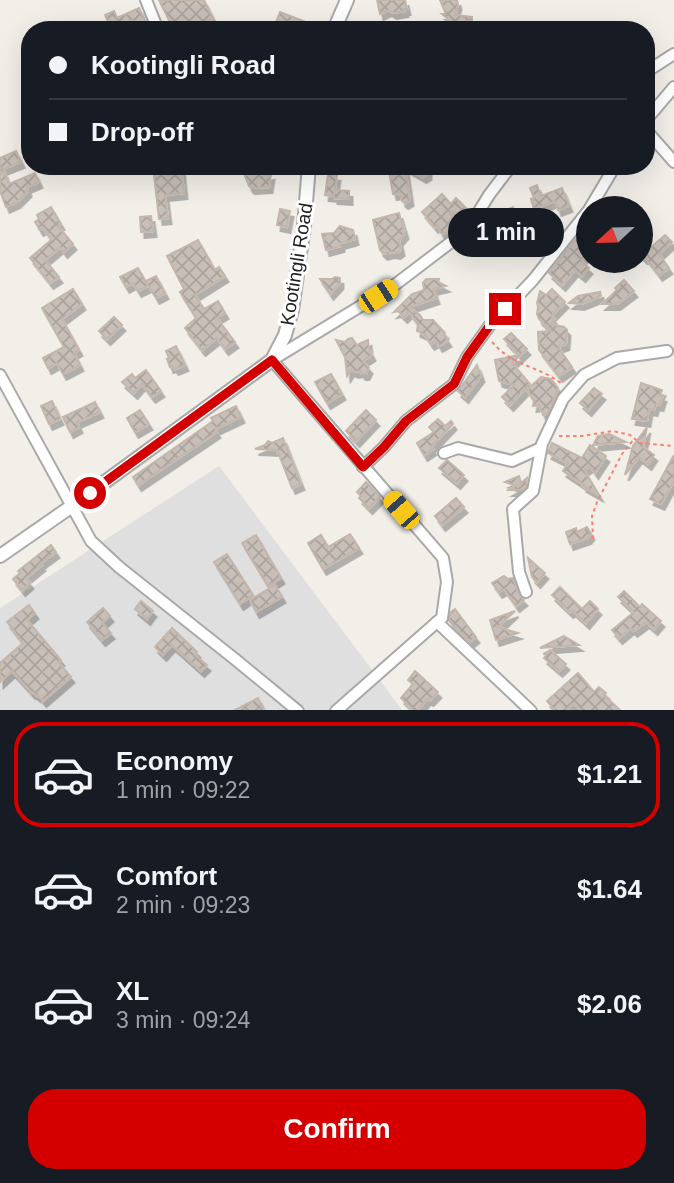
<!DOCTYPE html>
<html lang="en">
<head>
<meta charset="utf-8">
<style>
  body { margin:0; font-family:Arial,sans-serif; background:#242831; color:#f1f3f6; height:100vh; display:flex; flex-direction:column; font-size:26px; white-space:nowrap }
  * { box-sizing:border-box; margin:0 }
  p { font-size:23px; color:#9ea1a6 }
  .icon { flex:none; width:38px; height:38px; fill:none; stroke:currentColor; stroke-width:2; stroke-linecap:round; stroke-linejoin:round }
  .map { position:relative; height:710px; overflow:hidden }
  .drawer { display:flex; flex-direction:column; background:#171b24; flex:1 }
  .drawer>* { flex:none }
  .guide { position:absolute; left:21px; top:21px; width:634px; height:154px; border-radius:28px; box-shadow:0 7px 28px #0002; display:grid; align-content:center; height:154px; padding:0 28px; background:#171b24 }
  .needle { width:46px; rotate:248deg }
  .buttons { position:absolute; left:576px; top:196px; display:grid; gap:14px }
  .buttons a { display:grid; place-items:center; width:77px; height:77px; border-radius:50%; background:#171b24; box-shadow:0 7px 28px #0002; font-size:35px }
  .end { position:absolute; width:32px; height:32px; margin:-16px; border:9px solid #d40000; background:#fff; box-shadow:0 0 0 4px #fff }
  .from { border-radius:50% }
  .bubble { position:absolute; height:49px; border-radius:24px; background:#171b24; box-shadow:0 7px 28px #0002; font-size:23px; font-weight:800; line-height:49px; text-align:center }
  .car { position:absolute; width:21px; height:42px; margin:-21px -10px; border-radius:9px; box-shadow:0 0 5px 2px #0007; background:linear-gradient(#f5c518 24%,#345 0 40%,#f5c518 0 76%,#345 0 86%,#f5c518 0) }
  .guide b { display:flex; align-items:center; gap:24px; height:66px; font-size:26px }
  .guide b+b { border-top:2px solid #363941 }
  .guide i { width:18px; height:18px; background:#f1f3f6 }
  ul { padding:12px 0 0; list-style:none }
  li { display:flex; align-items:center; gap:21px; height:105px; margin:0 14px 10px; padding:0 14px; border:4px solid transparent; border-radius:28px }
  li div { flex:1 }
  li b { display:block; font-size:26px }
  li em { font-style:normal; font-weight:800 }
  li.selected { border-color:#d40000 }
  li>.icon { width:63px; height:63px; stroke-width:1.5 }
  .button { display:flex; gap:14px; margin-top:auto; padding:14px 28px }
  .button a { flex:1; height:80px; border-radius:28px; background:#d40000; color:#fff; font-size:28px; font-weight:800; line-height:80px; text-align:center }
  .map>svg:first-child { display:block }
  .residential { fill:#e0dfdf }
  .building { fill:url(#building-cross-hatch); stroke:#c4b6ab; stroke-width:2; filter:url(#shadow) }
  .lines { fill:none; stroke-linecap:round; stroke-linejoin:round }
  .minor-casing { stroke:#a9a9a9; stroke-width:14 }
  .tertiary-casing { stroke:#a9a9a9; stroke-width:16 }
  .path { stroke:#fa8072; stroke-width:2; stroke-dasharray:3.5 3.5; stroke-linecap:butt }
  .minor { stroke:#fff; stroke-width:10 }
  .tertiary { stroke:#fff; stroke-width:12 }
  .route { stroke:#d40000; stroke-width:9 }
  .labels { text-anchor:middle; stroke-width:6; stroke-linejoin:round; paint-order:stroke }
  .street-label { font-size:19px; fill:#222; stroke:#fff }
</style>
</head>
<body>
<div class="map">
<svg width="674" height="711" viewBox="0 0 674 711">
  <defs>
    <pattern id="building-cross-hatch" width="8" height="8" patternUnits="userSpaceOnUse" patternTransform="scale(1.75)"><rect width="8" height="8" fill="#c7bfb8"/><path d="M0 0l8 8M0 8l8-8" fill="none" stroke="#aba49e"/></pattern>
    <filter id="shadow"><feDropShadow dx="3.5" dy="6" stdDeviation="0" flood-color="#0004"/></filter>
  </defs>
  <rect width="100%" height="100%" fill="#f2efe9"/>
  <polygon class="residential" points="219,466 402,710 0,711 0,608"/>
  <g class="building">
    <polygon points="159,0 204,0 213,18 189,30 174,30"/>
    <polygon points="377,0 405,0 407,9 404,9 405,11 393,13 388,10 380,14"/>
    <polygon points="440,0 457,0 458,4 455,15 472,17 472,21 467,21 465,26 462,27 453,23 452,28 447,18 442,14 446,14"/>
    <polygon points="139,8 146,23 136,27 133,20 111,29 105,15 114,11 117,18"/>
    <polygon points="280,12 306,22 303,30 273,30"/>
    <polygon points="16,151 21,162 3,169 9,184 35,173 39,182 27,187 28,191 17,202 6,207 0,191 0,158"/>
    <polygon points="153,166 181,166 184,193 165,195 168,218 159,219"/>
    <polygon points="244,166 254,166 254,169 265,175 271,174 269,187 251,188 249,186 243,171"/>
    <polygon points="388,166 428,166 428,174 423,177 405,167 410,200 405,203 402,201 400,193 393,194"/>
    <polygon points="328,174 337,175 335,190 349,191 349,199 334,198 334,191 334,196 325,195"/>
    <polygon points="537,185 541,196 562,188 569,206 558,210 555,201 534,209 531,199 534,198 530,188"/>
    <polygon points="442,194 451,204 456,198 466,208 465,212 462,214 450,212 456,228 442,234 437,225 435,227 422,212"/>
    <polygon points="51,207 61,224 58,226 73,244 64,252 60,247 45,260 59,277 50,283 30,258 51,240 44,228 40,230 35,222 39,219 37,215"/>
    <polygon points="513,207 516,215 497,223 494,215"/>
    <polygon points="280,209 290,211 287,227 277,225"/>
    <polygon points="399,213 405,233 399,240 401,250 397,253 391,252 384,254 380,250 373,220"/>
    <polygon points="151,216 153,231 141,232 140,217"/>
    <polygon points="588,224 588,241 585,245 588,247 588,252 581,261 589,268 582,276 575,270 562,285 549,273"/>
    <polygon points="340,226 353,230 355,239 341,243 341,246 326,250 322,234 334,233"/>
    <polygon points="665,235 672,242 659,254 669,268 659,275 645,257 644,258 640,254 640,238 650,248"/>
    <polygon points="198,240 215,270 219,267 225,276 195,295 204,309 218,301 225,313 217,318 235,342 225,349 217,338 202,350 185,328 196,318 180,292 184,289 167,256"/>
    <polygon points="138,268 148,286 138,291 133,283 126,287 120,277"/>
    <polygon points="156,276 165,293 156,298 146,281"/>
    <polygon points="335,277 340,278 340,283 330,294 320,279 332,279"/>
    <polygon points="426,279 439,279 438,282 446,286 433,289 436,298 409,307 420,315 423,320 433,320 445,333 444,335 448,341 439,346 436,341 431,344 424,334 417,331 418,324 409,312 404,317 398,311 394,312 412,294 424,290 423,283"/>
    <polygon points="624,280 634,291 617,304 602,304 617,290 615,288"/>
    <polygon points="73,289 82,304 62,319 79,350 74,353 80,365 63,374 57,363 48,368 43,358 64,347 42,308"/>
    <polygon points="552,289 565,302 551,316 554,319 550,324 564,327 567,330 566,344 558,347 572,367 559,376 539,350 538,332 551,331 539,319 537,314 538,307 537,303 540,291 546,295"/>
    <polygon points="600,292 601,296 581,304 569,303 578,296"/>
    <polygon points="114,317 122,325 107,339 99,331"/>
    <polygon points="511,333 527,349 512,363 530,384 510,405 502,397 514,385 499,381 495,360 519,355 504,339"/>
    <polygon points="352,338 357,345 368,340 369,349 372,355 363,361 369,368 366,374 362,374 360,371 355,372 351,370 347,376 345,357 336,340 345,342 348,339"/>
    <polygon points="176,346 185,365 175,369 173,366 170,367 167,359 169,358 166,351"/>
    <polygon points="477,365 481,376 465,397 458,391"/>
    <polygon points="146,370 161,391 152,397 142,384 134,393 122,382 132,374 135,378"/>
    <polygon points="331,374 342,394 327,403 315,382"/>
    <polygon points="541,377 551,379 558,388 548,413 543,415 539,405 533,406 534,401 527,390"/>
    <polygon points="641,383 662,390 660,395 663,396 660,405 656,404 654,410 649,409 647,421 632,419"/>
    <polygon points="594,388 602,394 588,410 580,403"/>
    <polygon points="52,401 60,419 49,424 41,406"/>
    <polygon points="95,402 100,412 77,422 79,427 70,432 63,417"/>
    <polygon points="236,406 241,417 215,429 217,432 138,485 133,477 213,421 211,418"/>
    <polygon points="140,410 149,424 135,432 127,418"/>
    <polygon points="366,410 376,420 356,441 346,431"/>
    <polygon points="438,419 445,426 451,421 453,424 431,447 433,449 424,455 417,443 434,432 429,427"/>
    <polygon points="647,427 643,447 654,455 648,464 639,457 625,475 633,446"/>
    <polygon points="609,434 626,442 593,445 598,436"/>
    <polygon points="283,438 301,484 292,488 277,450 255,449 265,445 268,441 272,443"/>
    <polygon points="552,443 582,458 590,445 606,456 595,473 590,466 584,470 599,495 583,486 584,485 563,471 568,463 548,453"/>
    <polygon points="674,455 674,480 661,504 650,499"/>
    <polygon points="447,460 464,475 457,483 439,468"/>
    <polygon points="519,476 521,483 527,478 526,487 523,490 509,490 516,486 505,482"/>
    <polygon points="366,482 380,497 369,508 359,498 361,496 357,492"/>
    <polygon points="456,498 464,507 442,525 435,516"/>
    <polygon points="587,527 591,534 588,538 570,544 566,532 576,528 577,532"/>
    <polygon points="350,534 359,548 323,569 308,543 321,535 328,547"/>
    <polygon points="256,535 281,578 268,586 242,543"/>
    <polygon points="51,545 56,552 41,563 42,565 26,578 30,583 22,590 13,579 20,573 18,571"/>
    <polygon points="227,554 253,595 240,604 214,562"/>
    <polygon points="528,558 545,573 537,582 532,577"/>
    <polygon points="504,576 508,579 513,578 519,595 524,600 516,606 504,589 499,592 492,583"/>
    <polygon points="275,585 282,597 256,612 250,600"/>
    <polygon points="560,587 582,609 590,601 598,609 586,623 572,610 570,612 552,595"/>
    <polygon points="624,591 640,607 642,604 661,621 654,629 646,622 634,631 631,628 619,638 612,630 634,612 618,597"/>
    <polygon points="141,601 153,611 147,619 135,609"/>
    <polygon points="29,605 35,613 27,620 61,660 58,662 71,677 43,701 38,695 37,696 33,692 32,693 12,671 0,682 0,663 23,643 7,622"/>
    <polygon points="103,608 110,616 102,623 111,633 102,640 87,622"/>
    <polygon points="455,609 476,637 470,642 449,621 451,612"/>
    <polygon points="515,611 498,627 518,633 496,640 490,620"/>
    <polygon points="172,628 197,652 195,655 207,665 201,671 172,645 163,655 155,647"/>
    <polygon points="564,636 579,645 540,648"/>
    <polygon points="550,650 566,664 559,671 544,658"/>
    <polygon points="415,671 438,692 430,700 428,698 417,711 414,711 401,698 413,684 408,680"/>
    <polygon points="578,673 594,692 599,687 606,693 604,695 621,711 582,711 573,703 565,711 556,711 547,701"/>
    <polygon points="258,698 264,711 233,711"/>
  </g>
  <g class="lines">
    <g class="minor-casing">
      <g id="minor">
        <polyline points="146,0 158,30"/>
        <polyline points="646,72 674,54"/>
        <polyline points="646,120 674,87"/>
        <polyline points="646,130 674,162"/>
        <polyline points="511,166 489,195 470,226 459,236 392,287 272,360 443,558 447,582 442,618 437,622 531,711"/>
        <polyline points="590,208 615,166"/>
        <polyline points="0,375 91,541 119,567 236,660 298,711"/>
        <polyline points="444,453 458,448 512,461 541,448"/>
        <polyline points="363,467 384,447 406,421 454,384 467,357 490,325 533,280 588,211"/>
        <polyline points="526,592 519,572 513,509 533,491 542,444 563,399 584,375 617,358 667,351"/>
        <polyline points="336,711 437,622"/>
      </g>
    </g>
    <g class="tertiary-casing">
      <g id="tertiary">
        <polyline points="334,30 347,0"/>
        <polyline points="0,556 72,506 272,360 285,335 292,310 304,226 309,166"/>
      </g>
    </g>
    <g class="path">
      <path d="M 492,342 C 496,346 500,351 505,354 C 523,367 545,370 562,384"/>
      <polyline points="559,436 582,436 613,431 630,435 640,443 674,446"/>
      <polyline points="593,539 592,516 597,502 622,454 634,439"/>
    </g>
    <use href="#minor" class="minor"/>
    <use href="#tertiary" class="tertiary"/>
  </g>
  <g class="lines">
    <polyline class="route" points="90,493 272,360 363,467 384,447 406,421 454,384 467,357 490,325 505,309"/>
  </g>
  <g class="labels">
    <g class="street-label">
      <text transform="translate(296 264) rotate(-81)" y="7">Kootingli Road</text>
    </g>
  </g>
</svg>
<div class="buttons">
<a><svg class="needle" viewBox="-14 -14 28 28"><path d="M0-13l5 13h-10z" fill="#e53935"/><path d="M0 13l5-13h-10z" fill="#9ea1a6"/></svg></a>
</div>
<i class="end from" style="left:90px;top:493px"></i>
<i class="end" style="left:505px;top:309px"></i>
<div class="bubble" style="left:448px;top:208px;width:116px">1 min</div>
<i class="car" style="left:378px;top:296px;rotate:57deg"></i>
<i class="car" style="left:401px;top:510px;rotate:319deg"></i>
<div class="guide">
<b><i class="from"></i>Kootingli Road</b>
<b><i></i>Drop-off</b>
</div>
</div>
<section class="drawer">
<ul>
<li class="selected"><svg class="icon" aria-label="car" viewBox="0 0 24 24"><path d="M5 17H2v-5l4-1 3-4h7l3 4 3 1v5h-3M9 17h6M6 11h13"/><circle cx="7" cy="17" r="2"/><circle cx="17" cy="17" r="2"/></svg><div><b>Economy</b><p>1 min · 09:22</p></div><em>$1.21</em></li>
<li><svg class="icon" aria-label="car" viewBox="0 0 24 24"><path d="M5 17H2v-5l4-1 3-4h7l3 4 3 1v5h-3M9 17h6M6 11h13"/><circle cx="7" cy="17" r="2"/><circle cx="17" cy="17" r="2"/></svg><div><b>Comfort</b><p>2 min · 09:23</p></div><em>$1.64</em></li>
<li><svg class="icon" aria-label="car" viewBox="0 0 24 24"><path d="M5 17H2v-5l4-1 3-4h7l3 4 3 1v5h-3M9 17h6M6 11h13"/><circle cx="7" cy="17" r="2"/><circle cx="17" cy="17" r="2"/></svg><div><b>XL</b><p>3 min · 09:24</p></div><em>$2.06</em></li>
</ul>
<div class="button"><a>Confirm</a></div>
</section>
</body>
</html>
